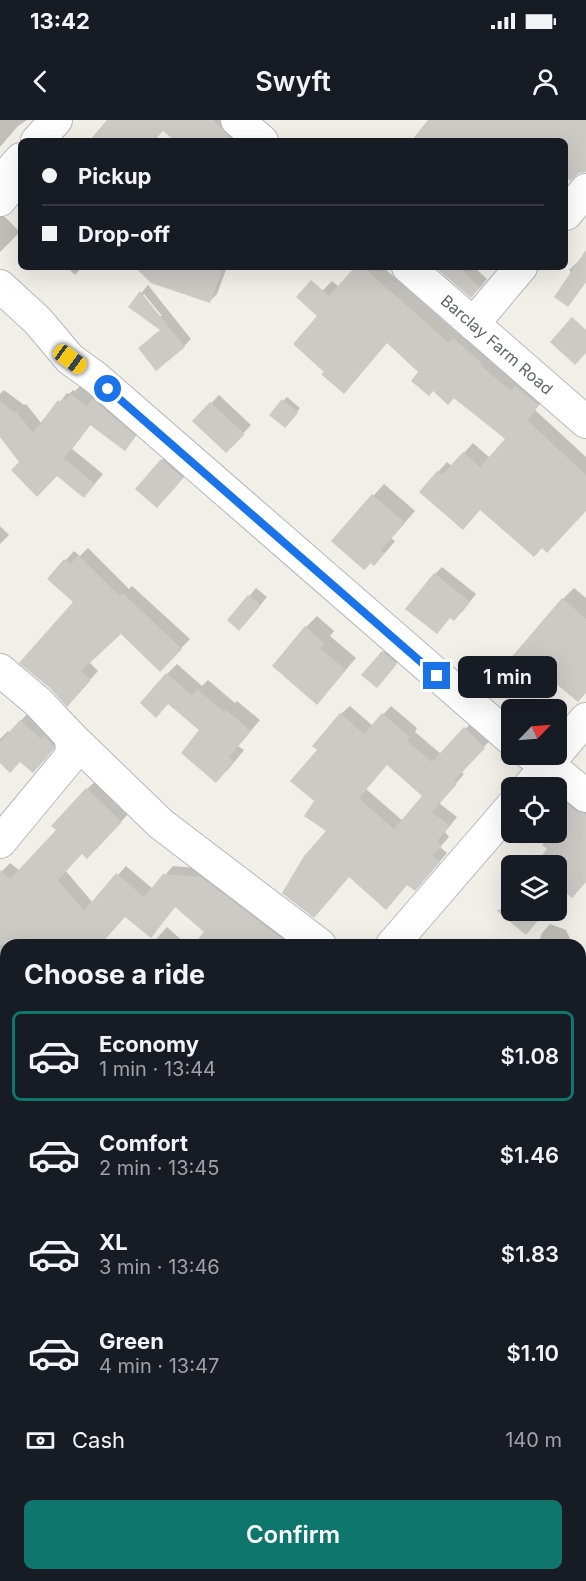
<!DOCTYPE html>
<html lang="en">
<head>
<meta charset="utf-8">
<style>
  body { margin:0; font-family:Inter,sans-serif; background:#20242c; color:#f1f3f6; height:100vh; display:flex; flex-direction:column; font-size:22px; white-space:nowrap }
  * { box-sizing:border-box; margin:0 }
  p { font-size:20px; color:#9ea1a6 }
  .icon { flex:none; width:33px; height:33px; fill:none; stroke:currentColor; stroke-width:2; stroke-linecap:round; stroke-linejoin:round }
  .map { position:relative; flex:1; overflow:hidden }
  .drawer { position:absolute; left:0px; top:819px; width:586px; height:642px; display:flex; flex-direction:column; background:#171b24; border-radius:18px 18px 0 0; box-shadow:0 6px 24px #0002 }
  .drawer>* { flex:none }
  .top-card { position:absolute; left:18px; top:18px; width:550px; height:132px; border-radius:9px; box-shadow:0 6px 24px #0002; display:grid; align-content:center; height:132px; padding:0 24px; background:#171b24 }
  .needle { width:39px; rotate:65deg }
  .fabs { position:absolute; left:501px; top:579px; display:grid; gap:12px }
  .fabs a { display:grid; place-items:center; width:66px; height:66px; border-radius:9px; background:#171b24; box-shadow:0 6px 24px #0002; font-size:30px }
  .end { position:absolute; width:27px; height:27px; margin:-14px; border:8px solid #1a73e8; background:#fff; box-shadow:0 0 0 3px #fff }
  .from { border-radius:50% }
  .bubble { position:absolute; height:42px; border-radius:9px; background:#171b24; box-shadow:0 6px 24px #0002; font-size:20px; font-weight:600; line-height:42px; text-align:center }
  .car { position:absolute; width:18px; height:36px; margin:-18px -9px; border-radius:8px; box-shadow:0 0 4px 2px #0007; background:linear-gradient(#f5c518 24%,#345 0 40%,#f5c518 0 76%,#345 0 86%,#f5c518 0) }
  .top-card b { display:flex; align-items:center; gap:21px; height:57px; font-size:22px }
  .top-card b+b { border-top:2px solid #363941 }
  .top-card i { width:15px; height:15px; background:#f1f3f6 }
  ul { padding:0; list-style:none }
  li { display:flex; align-items:center; gap:18px; height:90px; margin:0 12px 9px; padding:0 12px; border:3px solid transparent; border-radius:9px }
  li div { flex:1 }
  li b { display:block; font-size:22px }
  li em { font-style:normal; font-weight:600 }
  li.active { border-color:#0f766e }
  li>.icon { width:54px; height:54px; stroke-width:1.5 }
  h2 { padding:0 24px; font-size:27px; line-height:72px }
  .pay { display:flex; align-items:center; gap:15px; height:66px; padding:0 24px; font-size:22px }
  .pay p { margin-inline-start:auto }
  .action { display:flex; gap:12px; margin-top:auto; padding:12px 24px }
  .action a { flex:1; height:69px; border-radius:9px; background:#0f766e; color:#fff; font-size:24px; font-weight:600; line-height:69px; text-align:center }
  .status { display:flex; justify-content:space-between; align-items:center; height:42px; padding:0 30px; background:#171b24; direction:ltr }
  .status svg { height:16px; fill:currentColor }
  header { display:flex; justify-content:space-between; align-items:center; height:78px; padding:0 24px; background:#171b24; font-size:27px; font-weight:600 }
  .map>svg:first-child { display:block }
  .shadow { fill:#0003; fill-rule:evenodd }
  .building { fill:#cccac5; fill-rule:evenodd }
  .lines { fill:none; stroke-linecap:round; stroke-linejoin:round }
  .minor-casing { stroke:#b5b8bc; stroke-width:34 }
  .minor { stroke:#fff; stroke-width:32 }
  .route { stroke:#1a73e8; stroke-width:8 }
  .labels { text-anchor:middle; stroke-width:6; stroke-linejoin:round; paint-order:stroke }
  .street-label { font-size:16px; fill:#5f6368; stroke:#fff }
</style>
</head>
<body>
<div class="status"><b>13:42</b><svg viewBox="0 0 49 12"><path d="M0 12V9h3v3zM5 12V6h3v6zM10 12V3h3v9zM15 12V0h3v12zM26 1h20v11H26zM47 4h2v5h-2z"/></svg></div>
<header><svg class="icon" aria-label="back" viewBox="0 0 24 24"><path d="M15 5l-7 7 7 7"/></svg>Swyft<svg class="icon" aria-label="person" viewBox="0 0 24 24"><circle cx="12" cy="8" r="4"/><path d="M4 21q1-7 8-7t8 7"/></svg></header>
<div class="map">
<svg width="586" height="1461" viewBox="0 0 586 1461">
  <rect width="100%" height="100%" fill="#f1efe8"/>
  <g class="shadow">
    <polygon points="0,0 27,0 18,6 0,27"/>
    <polygon points="109,0 228,0 252,21 195,21 163,9 153,21 91,21"/>
    <polygon points="0,92 20,112 0,132"/>
    <polygon points="586,134 586,162 568,185 572,154 569,150"/>
    <polygon points="67,147 82,147 75,155"/>
    <polygon points="137,147 227,147 217,174 209,182"/>
    <polygon points="357,147 383,147 459,214 464,210 547,275 535,290 586,337 586,389 534,435 438,352 447,342 452,346 473,323 490,338 507,319 420,252 387,222 326,252 319,196 313,190 323,170 332,161 339,167"/>
    <polygon points="445,147 474,147 487,159 479,169"/>
    <path d="M 148,165 L 191,219 L 184,226 L 130,187 ZM 144,174 L 162,196 L 158,196 L 142,176 Z"/>
    <polygon points="80,266 143,307 124,329 91,304 72,329 103,354 92,367 57,354 0,314 0,274 4,270 24,285 26,284 42,304 67,273 69,274 73,270 75,271"/>
    <polygon points="219,275 251,305 226,331 194,301"/>
    <polygon points="287,277 300,288 288,303 284,280"/>
    <polygon points="170,333 190,350 165,379 162,340"/>
    <polygon points="384,364 415,391 391,418 395,421 385,433 333,421"/>
    <polygon points="0,406 9,415 0,424"/>
    <polygon points="88,428 129,469 132,466 190,519 160,550 121,512 89,542 98,551 75,576 75,482 49,459 74,431 80,436"/>
    <polygon points="442,447 476,474 462,492 451,496 435,454"/>
    <polygon points="256,468 267,477 247,501 229,500"/>
    <polygon points="574,468 586,478 586,572 563,479"/>
    <polygon points="317,496 334,511 330,516 356,538 317,583 306,507"/>
    <polygon points="390,524 403,535 384,558 363,555"/>
    <polygon points="177,544 202,566 208,560 235,583 237,581 260,600 238,626 244,630 227,651 167,554"/>
    <path d="M 350,586 L 373,606 L 391,586 L 417,608 L 415,612 L 441,634 L 474,600 L 492,618 L 461,652 L 464,654 L 439,683 L 457,697 L 445,712 L 449,717 L 440,727 L 447,733 L 423,761 L 328,711 L 316,681 L 319,630 L 341,594 ZM 388,643 L 424,676 L 403,701 L 366,669 Z"/>
    <polygon points="28,593 61,620 41,644 20,640 0,641 0,619 8,611 10,613"/>
    <polygon points="96,661 129,693 96,729 82,732 65,750 93,783 126,746 153,769 173,746 210,749 312,825 195,825 206,812 176,786 151,816 125,795 105,819 112,825 6,825 6,915 0,914 0,753 10,743 20,751 59,710 87,669"/>
    <polygon points="571,667 586,679 586,762 565,770 556,779 556,746 549,729 556,712 556,682"/>
    <polygon points="512,776 512,790 547,790 537,802 499,791"/>
    <polygon points="550,804 566,810 573,825 538,825 542,813"/>
    <polygon points="167,807 187,825 151,825"/>
    <polygon points="586,839 586,950 580,956 580,841 581,843"/>
    <polygon points="0,940 6,944 6,997 0,992"/>
    <polygon points="6,1005 6,1161 0,1168 0,1029 4,1024 0,1021 0,1012"/>
    <polygon points="580,1085 586,1088 586,1132 580,1140"/>
    <polygon points="0,1188 6,1193 6,1228 0,1235"/>
    <polygon points="586,1243 586,1315 580,1313 580,1249"/>
    <polygon points="0,1320 6,1325 6,1359 0,1354"/>
    <polygon points="0,1381 6,1387 6,1455 132,1455 138,1461 0,1461"/>
    <polygon points="586,1389 586,1406 580,1401 580,1395"/>
    <polygon points="390,1455 398,1455 405,1461 384,1461"/>
    <polygon points="461,1455 504,1455 499,1461 455,1461"/>
    <polygon points="526,1455 546,1455 540,1461 533,1461"/>
  </g>
  <g class="building">
    <polygon points="107,0 213,0 234,21 175,21 163,11 154,21 89,21"/>
    <polygon points="428,0 586,0 586,52 579,53 570,61 566,57 566,21 411,21"/>
    <polygon points="586,130 586,162 568,187 554,177"/>
    <polygon points="135,147 212,147 222,151 210,183 151,163"/>
    <polygon points="355,147 363,147 449,223 453,218 483,244 481,246 511,271 515,266 539,285 527,300 586,355 586,391 547,433 542,428 534,437 480,390 463,410 419,372 437,351 442,355 463,332 480,347 505,319 454,278 448,285 433,271 429,276 411,261 418,252 387,223 344,274 321,254 324,252 293,224 317,196 296,177 311,160 329,176"/>
    <polygon points="435,147 459,147 480,167 471,178"/>
    <polygon points="140,171 185,227 156,251 138,228 160,210 128,187"/>
    <polygon points="572,197 586,210 586,233 575,245 550,222"/>
    <polygon points="70,274 87,286 92,279 136,316 125,331 90,305 64,338 95,364 84,378 57,356 37,377 11,350 19,342 0,317 0,281 15,293 16,291 33,313 58,280 60,282 63,278 66,280"/>
    <polygon points="282,279 298,293 285,308 269,295"/>
    <polygon points="210,282 245,314 226,333 192,301"/>
    <polygon points="161,339 183,358 157,388 135,369"/>
    <polygon points="372,374 405,403 381,430 385,433 374,446 371,443 364,450 331,421"/>
    <polygon points="78,435 120,476 123,473 182,529 160,552 121,514 81,551 91,560 67,587 50,568 19,543 73,482 47,459 64,439 71,444"/>
    <polygon points="434,453 470,482 454,501 450,498 437,514 405,489"/>
    <polygon points="248,475 261,485 239,511 227,500"/>
    <polygon points="562,478 586,499 586,573 578,582 548,557 540,566 509,540"/>
    <polygon points="305,506 324,523 320,528 346,550 317,585 272,546"/>
    <polygon points="382,531 397,544 377,568 361,555"/>
    <polygon points="166,553 192,575 197,569 224,592 226,590 251,611 229,637 234,642 216,663 181,633 199,610 168,584 156,598 140,583"/>
    <path d="M 340,593 L 364,614 L 382,593 L 410,617 L 407,621 L 432,642 L 464,607 L 485,628 L 454,661 L 457,664 L 432,692 L 450,706 L 437,721 L 442,726 L 432,735 L 440,742 L 415,771 L 407,765 L 386,790 L 349,757 L 314,798 L 282,773 L 304,736 L 326,711 L 304,696 L 314,681 L 290,661 L 317,630 L 312,626 ZM 387,645 L 422,676 L 394,709 L 359,678 Z"/>
    <polygon points="20,600 41,619 44,615 53,625 54,629 33,653 20,642 10,653 0,643 0,622"/>
    <polygon points="86,668 122,702 87,739 82,734 58,760 84,791 116,753 144,777 163,754 201,757 290,825 193,825 204,812 175,787 151,818 125,797 100,825 0,825 0,750 10,759 56,710 51,706"/>
    <polygon points="562,680 575,690 586,694 586,762 572,778 556,764 556,746 533,746 547,729 542,725 553,712 556,712 556,709 567,697 556,688"/>
    <polygon points="496,790 547,790 526,815"/>
  </g>
  <g class="lines">
    <g class="minor-casing">
      <g id="minor">
        <polyline points="237,0 262,21"/>
        <polyline points="37,21 56,0"/>
        <polyline points="0,80 14,63 13,48 21,39"/>
        <polyline points="566,94 586,70"/>
        <path id="s1" d="M 408,147 L 586,302"/>
        <polyline points="0,166 38,201 70,239 95,257 512,620"/>
        <polyline points="473,204 521,147"/>
        <polyline points="0,550 38,582 71,617 161,704 320,825"/>
        <polyline points="530,634 548,644 586,676"/>
        <polyline points="556,634 586,599"/>
        <polyline points="528,668 556,634"/>
        <polyline points="0,722 72,635 71,617"/>
        <polyline points="392,825 512,686"/>
        <polyline points="0,933 6,938"/>
        <polyline points="580,977 586,977"/>
        <polyline points="580,1065 586,1068"/>
        <polyline points="580,1188 586,1182"/>
        <polyline points="0,1284 6,1276"/>
        <polyline points="0,1308 6,1313"/>
        <polyline points="580,1431 586,1436"/>
        <polyline points="162,1455 169,1461"/>
      </g>
    </g>
    <use href="#minor" class="minor"/>
  </g>
  <g class="lines">
    <polyline class="route" points="108,269 437,556"/>
  </g>
  <g class="labels">
    <g class="street-label">
      <text dy="6" stroke="none"><textPath href="#s1" startOffset="118">Barclay Farm Road</textPath></text>
    </g>
  </g>
</svg>
<div class="fabs">
<a><svg class="needle" viewBox="-14 -14 28 28"><path d="M0-13l5 13h-10z" fill="#e53935"/><path d="M0 13l5-13h-10z" fill="#9ea1a6"/></svg></a>
<a><svg class="icon" aria-label="locate" viewBox="0 0 24 24"><circle cx="12" cy="12" r="6"/><path d="M12 2v4M12 18v4M2 12h4M18 12h4"/></svg></a>
<a><svg class="icon" aria-label="layers" viewBox="0 0 24 24"><path d="M12 4l9 5-9 5-9-5zM3 14l9 5 9-5"/></svg></a>
</div>
<i class="end from" style="left:108px;top:269px"></i>
<i class="end" style="left:437px;top:556px"></i>
<div class="bubble" style="left:458px;top:536px;width:99px">1 min</div>
<i class="car" style="left:70px;top:239px;rotate:126deg"></i>
<div class="top-card">
<b><i class="from"></i>Pickup</b>
<b><i></i>Drop-off</b>
</div>
<section class="drawer">
<h2>Choose a ride</h2>
<ul>
<li class="active"><svg class="icon" aria-label="car" viewBox="0 0 24 24"><path d="M5 17H2v-5l4-1 3-4h7l3 4 3 1v5h-3M9 17h6M6 11h13"/><circle cx="7" cy="17" r="2"/><circle cx="17" cy="17" r="2"/></svg><div><b>Economy</b><p>1 min · 13:44</p></div><em>$1.08</em></li>
<li><svg class="icon" aria-label="car" viewBox="0 0 24 24"><path d="M5 17H2v-5l4-1 3-4h7l3 4 3 1v5h-3M9 17h6M6 11h13"/><circle cx="7" cy="17" r="2"/><circle cx="17" cy="17" r="2"/></svg><div><b>Comfort</b><p>2 min · 13:45</p></div><em>$1.46</em></li>
<li><svg class="icon" aria-label="car" viewBox="0 0 24 24"><path d="M5 17H2v-5l4-1 3-4h7l3 4 3 1v5h-3M9 17h6M6 11h13"/><circle cx="7" cy="17" r="2"/><circle cx="17" cy="17" r="2"/></svg><div><b>XL</b><p>3 min · 13:46</p></div><em>$1.83</em></li>
<li><svg class="icon" aria-label="car" viewBox="0 0 24 24"><path d="M5 17H2v-5l4-1 3-4h7l3 4 3 1v5h-3M9 17h6M6 11h13"/><circle cx="7" cy="17" r="2"/><circle cx="17" cy="17" r="2"/></svg><div><b>Green</b><p>4 min · 13:47</p></div><em>$1.10</em></li>
</ul>
<div class="pay"><svg class="icon" aria-label="cash" viewBox="0 0 24 24"><path d="M3 7h18v10H3z"/><circle cx="12" cy="12" r="2"/></svg>Cash<p>140 m</p></div>
<div class="action"><a>Confirm</a></div>
</section>
</div>
</body>
</html>
